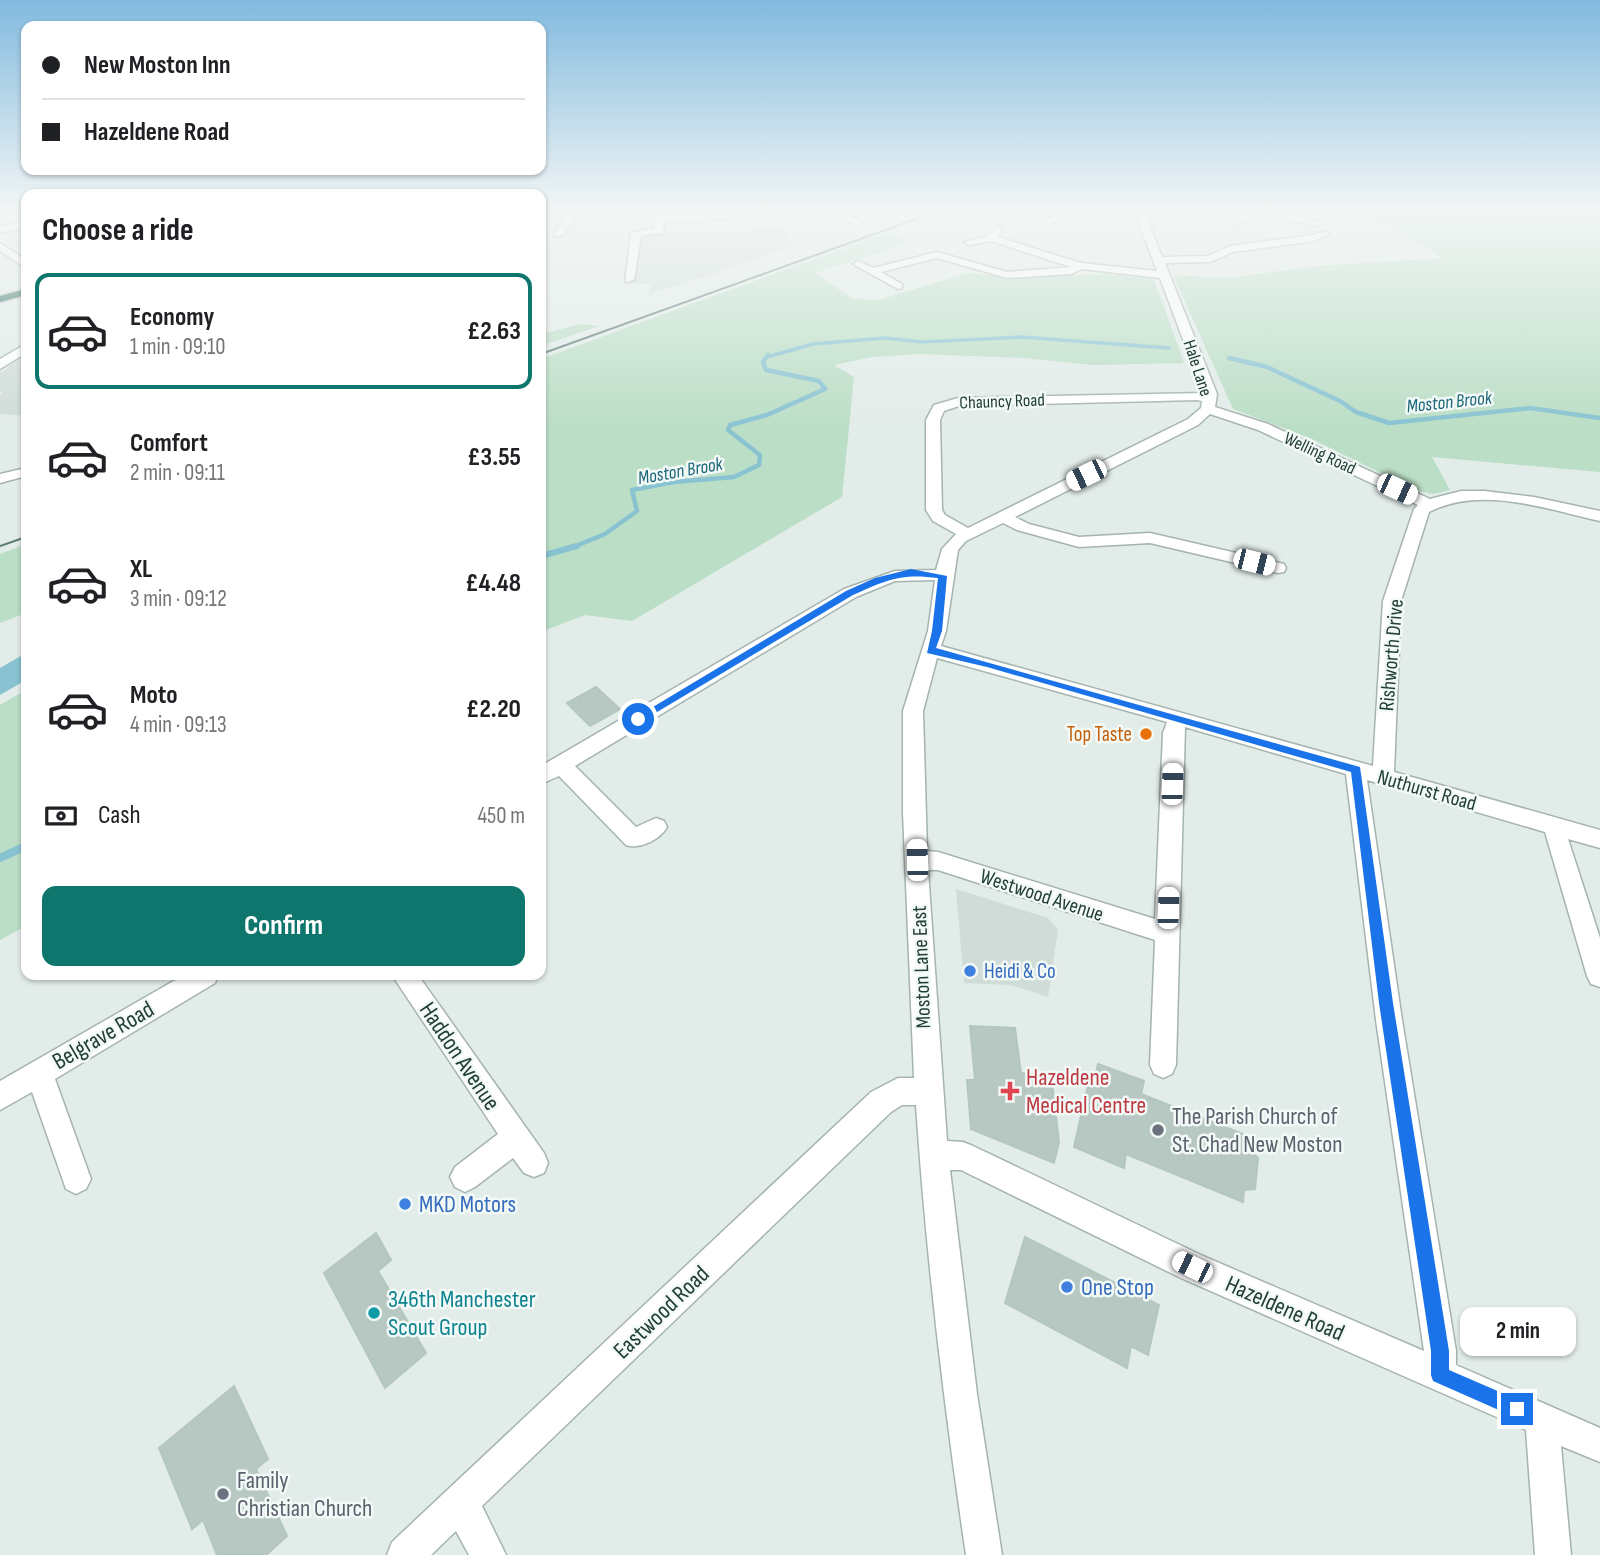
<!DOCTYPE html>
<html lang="en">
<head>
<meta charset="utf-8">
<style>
  body { margin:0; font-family:"Sofia Sans Condensed",sans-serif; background:#f6f6f6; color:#202124; height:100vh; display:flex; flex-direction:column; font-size:26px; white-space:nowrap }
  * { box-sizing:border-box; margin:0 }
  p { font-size:23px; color:#757577 }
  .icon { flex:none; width:38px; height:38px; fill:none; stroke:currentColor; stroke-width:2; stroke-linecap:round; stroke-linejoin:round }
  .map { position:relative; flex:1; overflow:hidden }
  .details { position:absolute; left:21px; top:189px; width:525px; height:791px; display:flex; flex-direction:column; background:#fff; border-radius:14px; box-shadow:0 2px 5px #0004 }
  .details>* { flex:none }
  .banner { position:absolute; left:21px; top:21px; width:525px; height:154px; border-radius:14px; box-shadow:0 2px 5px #0004; display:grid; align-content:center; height:154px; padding:0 21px; background:#fff }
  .end { position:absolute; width:32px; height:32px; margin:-16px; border:9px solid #1a73e8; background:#fff; box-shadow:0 0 0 4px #fff }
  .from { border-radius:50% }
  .bubble { position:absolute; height:49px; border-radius:14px; background:#fff; box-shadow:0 2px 5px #0004; font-size:23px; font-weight:700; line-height:49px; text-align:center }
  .car { position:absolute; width:21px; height:42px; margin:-21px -10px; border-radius:9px; box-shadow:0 0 5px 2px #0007; background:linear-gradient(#fff 24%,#345 0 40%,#fff 0 76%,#345 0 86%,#fff 0) }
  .banner b { display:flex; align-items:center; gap:24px; height:66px; font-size:26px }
  .banner b+b { border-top:2px solid #e0e0e0 }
  .banner i { width:18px; height:18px; background:#202124 }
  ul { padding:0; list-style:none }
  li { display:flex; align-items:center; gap:21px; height:116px; margin:0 14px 10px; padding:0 7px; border:4px solid transparent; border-radius:14px }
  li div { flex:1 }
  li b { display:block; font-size:26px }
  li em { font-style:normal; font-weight:700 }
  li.active { border-color:#0f766e }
  li>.icon { width:63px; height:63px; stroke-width:1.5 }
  h2 { padding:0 21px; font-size:32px; line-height:84px }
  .pay { display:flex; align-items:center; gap:18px; height:77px; padding:0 21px; font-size:26px }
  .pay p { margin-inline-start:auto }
  .button { display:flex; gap:14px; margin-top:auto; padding:14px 21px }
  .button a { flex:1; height:80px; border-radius:14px; background:#0f766e; color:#fff; font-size:28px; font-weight:700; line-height:80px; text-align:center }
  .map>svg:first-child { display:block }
  .built { fill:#d0dcd7 }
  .green { fill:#bbdec6 }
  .water { fill:#89c3d2 }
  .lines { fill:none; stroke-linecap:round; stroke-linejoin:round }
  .stream-far3 { stroke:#89c3d2; stroke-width:3.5 }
  .stream-far2 { stroke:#89c3d2; stroke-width:4.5 }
  .stream-far1 { stroke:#89c3d2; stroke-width:6 }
  .stream { stroke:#89c3d2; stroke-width:8 }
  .building { fill:#b7c7c1; stroke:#b4c6c0; stroke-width:2 }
  .minor-casing { stroke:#a5b4b0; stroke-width:3 }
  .highway-casing { stroke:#c1c9c7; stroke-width:3 }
  .minor { fill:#fff; fill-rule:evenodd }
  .highway { fill:#2d6a61; fill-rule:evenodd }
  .tram { stroke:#5c7973; stroke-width:2 }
  .route { fill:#1a73e8 }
  .food-dot { fill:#e8710a; stroke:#f2f9f6; stroke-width:2.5 }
  .shop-dot { fill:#3f7fe0; stroke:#f2f9f6; stroke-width:2.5 }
  .health-dot { fill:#e0444e; stroke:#f2f9f6; stroke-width:2.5 }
  .worship-dot { fill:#6b7280; stroke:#f2f9f6; stroke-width:2.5 }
  .culture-dot { fill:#0f9aa8; stroke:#f2f9f6; stroke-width:2.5 }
  .labels { text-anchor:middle; stroke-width:5; stroke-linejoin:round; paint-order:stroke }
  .far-street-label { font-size:18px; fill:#223e38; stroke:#f2f9f6 }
  .far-water-label { font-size:19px; font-style:italic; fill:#1b657a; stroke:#f2f9f6 }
  .street-label { font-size:21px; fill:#223e38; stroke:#f2f9f6 }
  .food-label { font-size:21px; fill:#c56008; stroke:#f2f9f6; text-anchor:end }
  .shop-label { font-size:21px; fill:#366cbe; stroke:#f2f9f6; text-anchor:start }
  .near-street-label { font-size:24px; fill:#223e38; stroke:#f2f9f6 }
  .near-health-label { font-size:24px; fill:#be3a42; stroke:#f2f9f6; text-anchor:start }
  .near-worship-label { font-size:24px; fill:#5b616d; stroke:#f2f9f6; text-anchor:start }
  .near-shop-label { font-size:24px; fill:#366cbe; stroke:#f2f9f6; text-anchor:start }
  .near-culture-label { font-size:24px; fill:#0d838f; stroke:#f2f9f6; text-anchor:start }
</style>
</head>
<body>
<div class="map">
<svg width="1600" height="1555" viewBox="0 0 1600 1555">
  <rect width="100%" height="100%" fill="#e2ece8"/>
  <g class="built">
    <polygon points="783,229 793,245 716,273 649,294 651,284 631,284 639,234"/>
    <polygon points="26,355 26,416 0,414 0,395 4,393 0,392 0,373"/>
    <polygon points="956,889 1048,918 1058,930 1048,997 1011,985 964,983"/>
  </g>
  <g class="green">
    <polygon points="1351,210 1600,210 1600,472 1432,457 1450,490 1433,494 1415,490 1310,438 1233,409 1173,275 1227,278 1316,266 1443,258 1396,229"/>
    <polygon points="886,233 911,242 815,273 853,299 878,300 968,273 1012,278 1105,274 1154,279 1184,363 1093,365 1025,358 919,354 872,357 834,365 854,377 842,497 632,621 585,615 541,632 541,359"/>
    <polygon points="581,324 599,326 541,346 541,334"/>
    <polygon points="26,544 26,554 23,557 26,564 26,613 0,623 0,554"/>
    <polygon points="26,690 26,926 0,940 0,705"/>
  </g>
  <polygon class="water" points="26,653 26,680 0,695 0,668"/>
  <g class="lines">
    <polyline class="stream-far3" points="767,357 813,344 885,338 922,342 1021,337 1169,348"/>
    <g class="stream-far2">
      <polyline points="1229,358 1267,367 1340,401 1356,412 1389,423 1530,408 1600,418"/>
      <polyline points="571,548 605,534 637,511 632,490 674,482 734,477 759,465 760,455 728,430 730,425 767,415 825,389 819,381 766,370 763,362 768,355"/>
    </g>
    <polyline class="stream-far1" points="541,556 577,546"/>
    <polyline class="stream" points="0,858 26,846"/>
  </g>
  <g class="building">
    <polygon points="596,687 620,709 590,726 567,703"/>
    <polygon points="970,1026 1015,1028 1021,1073 1051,1074 1059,1142 1054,1163 971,1129 967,1080 975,1080"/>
    <polygon points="1098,1064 1144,1081 1141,1094 1250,1137 1248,1149 1258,1158 1255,1189 1244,1190 1243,1202 1126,1154 1124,1168 1074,1147 1088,1085 1093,1086"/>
    <polygon points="376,1233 391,1260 378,1271 426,1353 385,1388 324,1273"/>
    <polygon points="1025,1237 1159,1305 1148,1355 1131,1346 1127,1368 1005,1303"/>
    <polygon points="234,1386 268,1459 256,1469 287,1536 266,1555 217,1555 203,1520 192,1529 159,1448"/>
  </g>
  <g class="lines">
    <g class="minor-casing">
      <g id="minor">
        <polygon points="569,210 579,210 563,236 555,236 554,234"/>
        <polygon points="655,210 665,210 665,215 744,212 749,215 744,218 664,221 663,233 641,236 634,280 625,282 631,233 654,228"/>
        <polygon points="821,210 835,210 864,222 856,224"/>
        <polygon points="1066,210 1079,210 1049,224 1041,222"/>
        <path d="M 1134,210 L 1144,210 L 1162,257 L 1208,256 L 1230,246 L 1312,235 L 1325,231 L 1330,234 L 1314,241 L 1233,252 L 1210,262 L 1165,263 L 1217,394 L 1215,407 L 1268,424 L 1430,499 L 1461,491 L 1484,491 L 1534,497 L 1600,511 L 1600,521 C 1546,509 1481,485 1429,512 L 1401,601 L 1394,772 L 1600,830 L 1600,848 L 1568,839 L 1600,938 L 1600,987 L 1591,984 L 1587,976 L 1545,832 L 1367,780 L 1402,1020 L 1456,1351 L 1456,1365 L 1600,1428 L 1600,1462 L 1561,1446 L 1571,1555 L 1535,1555 L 1526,1430 L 1181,1278 L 961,1170 L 950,1170 L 977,1394 L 1002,1555 L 966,1555 C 944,1406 926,1255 916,1105 L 902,1105 L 891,1112 L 482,1506 L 506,1555 L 469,1555 L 456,1531 L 431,1555 L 387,1555 L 392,1542 L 871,1092 L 898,1078 L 914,1078 L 903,812 L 903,711 L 928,631 L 935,580 L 895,581 L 856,597 L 575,766 L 636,827 L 656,818 L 664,821 L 667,827 C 661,839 639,850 626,845 L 559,776 L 541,784 L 541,766 L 844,589 L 895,571 L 936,570 L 942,549 L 956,534 L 933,521 L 926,510 L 926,420 L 934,405 L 958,398 L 1203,393 L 1160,278 L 1082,269 L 1071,274 L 1007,278 L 937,258 L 881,272 L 902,284 L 902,288 L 898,289 L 853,264 L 858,261 L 873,268 L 937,252 L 1007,272 L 1071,267 L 991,241 L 969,245 L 964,242 L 988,236 L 997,226 L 1002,229 L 998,237 L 1081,263 L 1157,271 ZM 1197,400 L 1202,401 L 1201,408 L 1188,419 L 968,528 L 945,515 L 942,510 L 940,420 L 944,411 L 959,406 ZM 1210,414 L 1258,430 L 1418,505 L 1414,509 L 1383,601 L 1373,766 L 941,646 L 946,631 L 958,550 L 966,541 L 1003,523 L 1017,530 L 1079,547 L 1150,543 L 1278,573 L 1284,572 L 1286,568 L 1284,564 L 1150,533 L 1079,537 L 1029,524 L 1015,517 L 1198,425 ZM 937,658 L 1167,722 L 1163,733 L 1155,919 L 938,852 L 927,851 L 923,711 ZM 1185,727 L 1346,774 L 1376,1020 L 1424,1351 L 1203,1256 L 973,1146 L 963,1142 L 947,1141 L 928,870 L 938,870 L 1155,940 L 1150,1065 L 1154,1074 L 1163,1078 L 1172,1074 L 1176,1065 Z"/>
        <polygon points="1252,210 1276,210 1323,223 1318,226 1262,212 1237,224 1229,222"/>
        <polygon points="26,221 26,227 0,233 0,227"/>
        <polygon points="0,243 26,260 26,268 0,251"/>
        <polygon points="26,344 26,353 0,369 0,359"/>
        <polygon points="26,468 26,476 0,483 0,474"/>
        <polygon points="184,975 218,975 215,983 55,1079 91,1179 86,1189 76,1194 66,1189 32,1092 0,1110 0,1081"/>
        <polygon points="392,975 418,975 544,1153 548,1163 544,1173 534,1177 524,1173 513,1158 475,1187 465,1192 455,1187 450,1177 455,1167 498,1134"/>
      </g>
    </g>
    <g class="highway-casing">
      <polygon id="highway" points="26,289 26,295 0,302 0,296"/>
    </g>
    <use href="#minor" class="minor"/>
    <use href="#highway" class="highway"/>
    <g class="tram">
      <polyline points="541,354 941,210"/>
      <polyline points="0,546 26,537"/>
    </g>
  </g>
  <linearGradient id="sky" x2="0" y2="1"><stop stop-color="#82badf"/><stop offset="0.49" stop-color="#f2f6f5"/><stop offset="1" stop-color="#f2f6f5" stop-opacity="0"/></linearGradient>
  <rect width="1600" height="428" fill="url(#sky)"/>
  <path class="route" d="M 911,569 L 947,576 L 942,631 L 936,648 L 1360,767 L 1393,1003 L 1449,1351 L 1449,1370 L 1523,1402 L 1526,1409 L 1523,1415 L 1517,1418 L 1510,1415 L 1433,1381 L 1431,1375 L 1431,1351 L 1379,1003 L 1351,772 L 987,667 L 927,653 L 932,631 L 938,578 C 901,573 886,580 853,595 L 642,721 L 634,721 L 633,719 L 846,591 L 875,578 Z"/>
  <circle class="food-dot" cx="1146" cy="734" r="7"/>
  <g class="shop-dot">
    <circle cx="970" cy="971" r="7"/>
    <circle cx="405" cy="1204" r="7"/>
    <circle cx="1067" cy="1287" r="7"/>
  </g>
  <path class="health-dot" d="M1006.5 1080.5h7v7h7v7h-7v7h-7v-7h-7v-7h7z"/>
  <g class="worship-dot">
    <circle cx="1158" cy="1130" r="7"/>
    <circle cx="223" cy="1494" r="7"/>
  </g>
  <circle class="culture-dot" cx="374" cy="1313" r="7"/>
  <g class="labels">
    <g class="far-street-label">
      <text transform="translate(1198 368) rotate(72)" y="6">Hale Lane</text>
      <text transform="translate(1002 401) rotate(-2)" y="6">Chauncy Road</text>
      <text transform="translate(1320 453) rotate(25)" y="6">Welling Road</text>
    </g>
    <g class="far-water-label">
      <text transform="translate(1449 401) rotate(-6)" y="7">Moston Brook</text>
      <text transform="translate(680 470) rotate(-10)" y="7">Moston Brook</text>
    </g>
    <g class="street-label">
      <text transform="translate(1391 655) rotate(-85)" y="7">Rishworth Drive</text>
      <text transform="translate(1427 790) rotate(16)" y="7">Nuthurst Road</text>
      <text transform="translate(1042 895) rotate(18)" y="7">Westwood Avenue</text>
      <text transform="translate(921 967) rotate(-92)" y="7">Moston Lane East</text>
    </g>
    <g class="food-label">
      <text x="1132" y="741">Top Taste</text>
    </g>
    <g class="shop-label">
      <text x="984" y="978">Heidi &amp; Co</text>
    </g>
    <g class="near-street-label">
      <text transform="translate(103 1035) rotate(-30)" y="8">Belgrave Road</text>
      <text transform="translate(460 1056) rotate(56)" y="8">Haddon Avenue</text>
      <text transform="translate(1285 1308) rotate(24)" y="8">Hazeldene Road</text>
      <text transform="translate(661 1312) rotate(-44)" y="8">Eastwood Road</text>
    </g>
    <g class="near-health-label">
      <text x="1026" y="1085">Hazeldene<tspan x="1026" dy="28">Medical Centre</tspan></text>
    </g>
    <g class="near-worship-label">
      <text x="1172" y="1124">The Parish Church of<tspan x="1172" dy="28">St. Chad New Moston</tspan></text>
      <text x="237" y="1488">Family<tspan x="237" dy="28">Christian Church</tspan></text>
    </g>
    <g class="near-shop-label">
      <text x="419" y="1212">MKD Motors</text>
      <text x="1081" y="1295">One Stop</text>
    </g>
    <g class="near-culture-label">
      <text x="388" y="1307">346th Manchester<tspan x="388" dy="28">Scout Group</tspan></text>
    </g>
  </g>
</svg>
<i class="end from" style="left:638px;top:719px"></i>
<i class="end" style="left:1517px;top:1409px"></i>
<div class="bubble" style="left:1460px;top:1307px;width:116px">2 min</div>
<i class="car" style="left:1086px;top:475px;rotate:244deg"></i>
<i class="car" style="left:1397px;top:489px;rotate:115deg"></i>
<i class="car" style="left:1254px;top:562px;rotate:104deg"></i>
<i class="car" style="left:1172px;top:784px;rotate:2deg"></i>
<i class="car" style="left:917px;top:860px;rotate:358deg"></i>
<i class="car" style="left:1168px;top:908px;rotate:2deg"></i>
<i class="car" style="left:1192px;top:1267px;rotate:296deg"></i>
<div class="banner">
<b><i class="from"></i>New Moston Inn</b>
<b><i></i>Hazeldene Road</b>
</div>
<section class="details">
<h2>Choose a ride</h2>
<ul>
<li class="active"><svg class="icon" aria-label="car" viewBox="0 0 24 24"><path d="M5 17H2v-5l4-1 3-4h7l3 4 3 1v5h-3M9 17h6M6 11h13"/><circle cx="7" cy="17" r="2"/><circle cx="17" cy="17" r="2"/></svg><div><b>Economy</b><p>1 min · 09:10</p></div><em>£2.63</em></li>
<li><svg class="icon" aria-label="car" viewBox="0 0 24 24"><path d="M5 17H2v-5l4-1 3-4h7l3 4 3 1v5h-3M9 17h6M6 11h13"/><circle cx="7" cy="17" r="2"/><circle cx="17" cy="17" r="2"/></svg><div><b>Comfort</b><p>2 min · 09:11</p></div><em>£3.55</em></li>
<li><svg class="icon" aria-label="car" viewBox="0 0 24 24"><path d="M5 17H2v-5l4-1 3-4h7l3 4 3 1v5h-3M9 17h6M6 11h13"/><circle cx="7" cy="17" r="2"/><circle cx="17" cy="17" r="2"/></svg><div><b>XL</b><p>3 min · 09:12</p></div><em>£4.48</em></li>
<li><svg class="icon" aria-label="car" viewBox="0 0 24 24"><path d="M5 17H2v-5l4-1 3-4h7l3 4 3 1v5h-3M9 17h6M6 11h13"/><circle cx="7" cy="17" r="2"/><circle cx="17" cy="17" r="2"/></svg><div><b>Moto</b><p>4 min · 09:13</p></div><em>£2.20</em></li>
</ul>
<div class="pay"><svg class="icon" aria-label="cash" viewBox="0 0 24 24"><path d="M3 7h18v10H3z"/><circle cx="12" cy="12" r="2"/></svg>Cash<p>450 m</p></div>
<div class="button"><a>Confirm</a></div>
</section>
</div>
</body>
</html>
